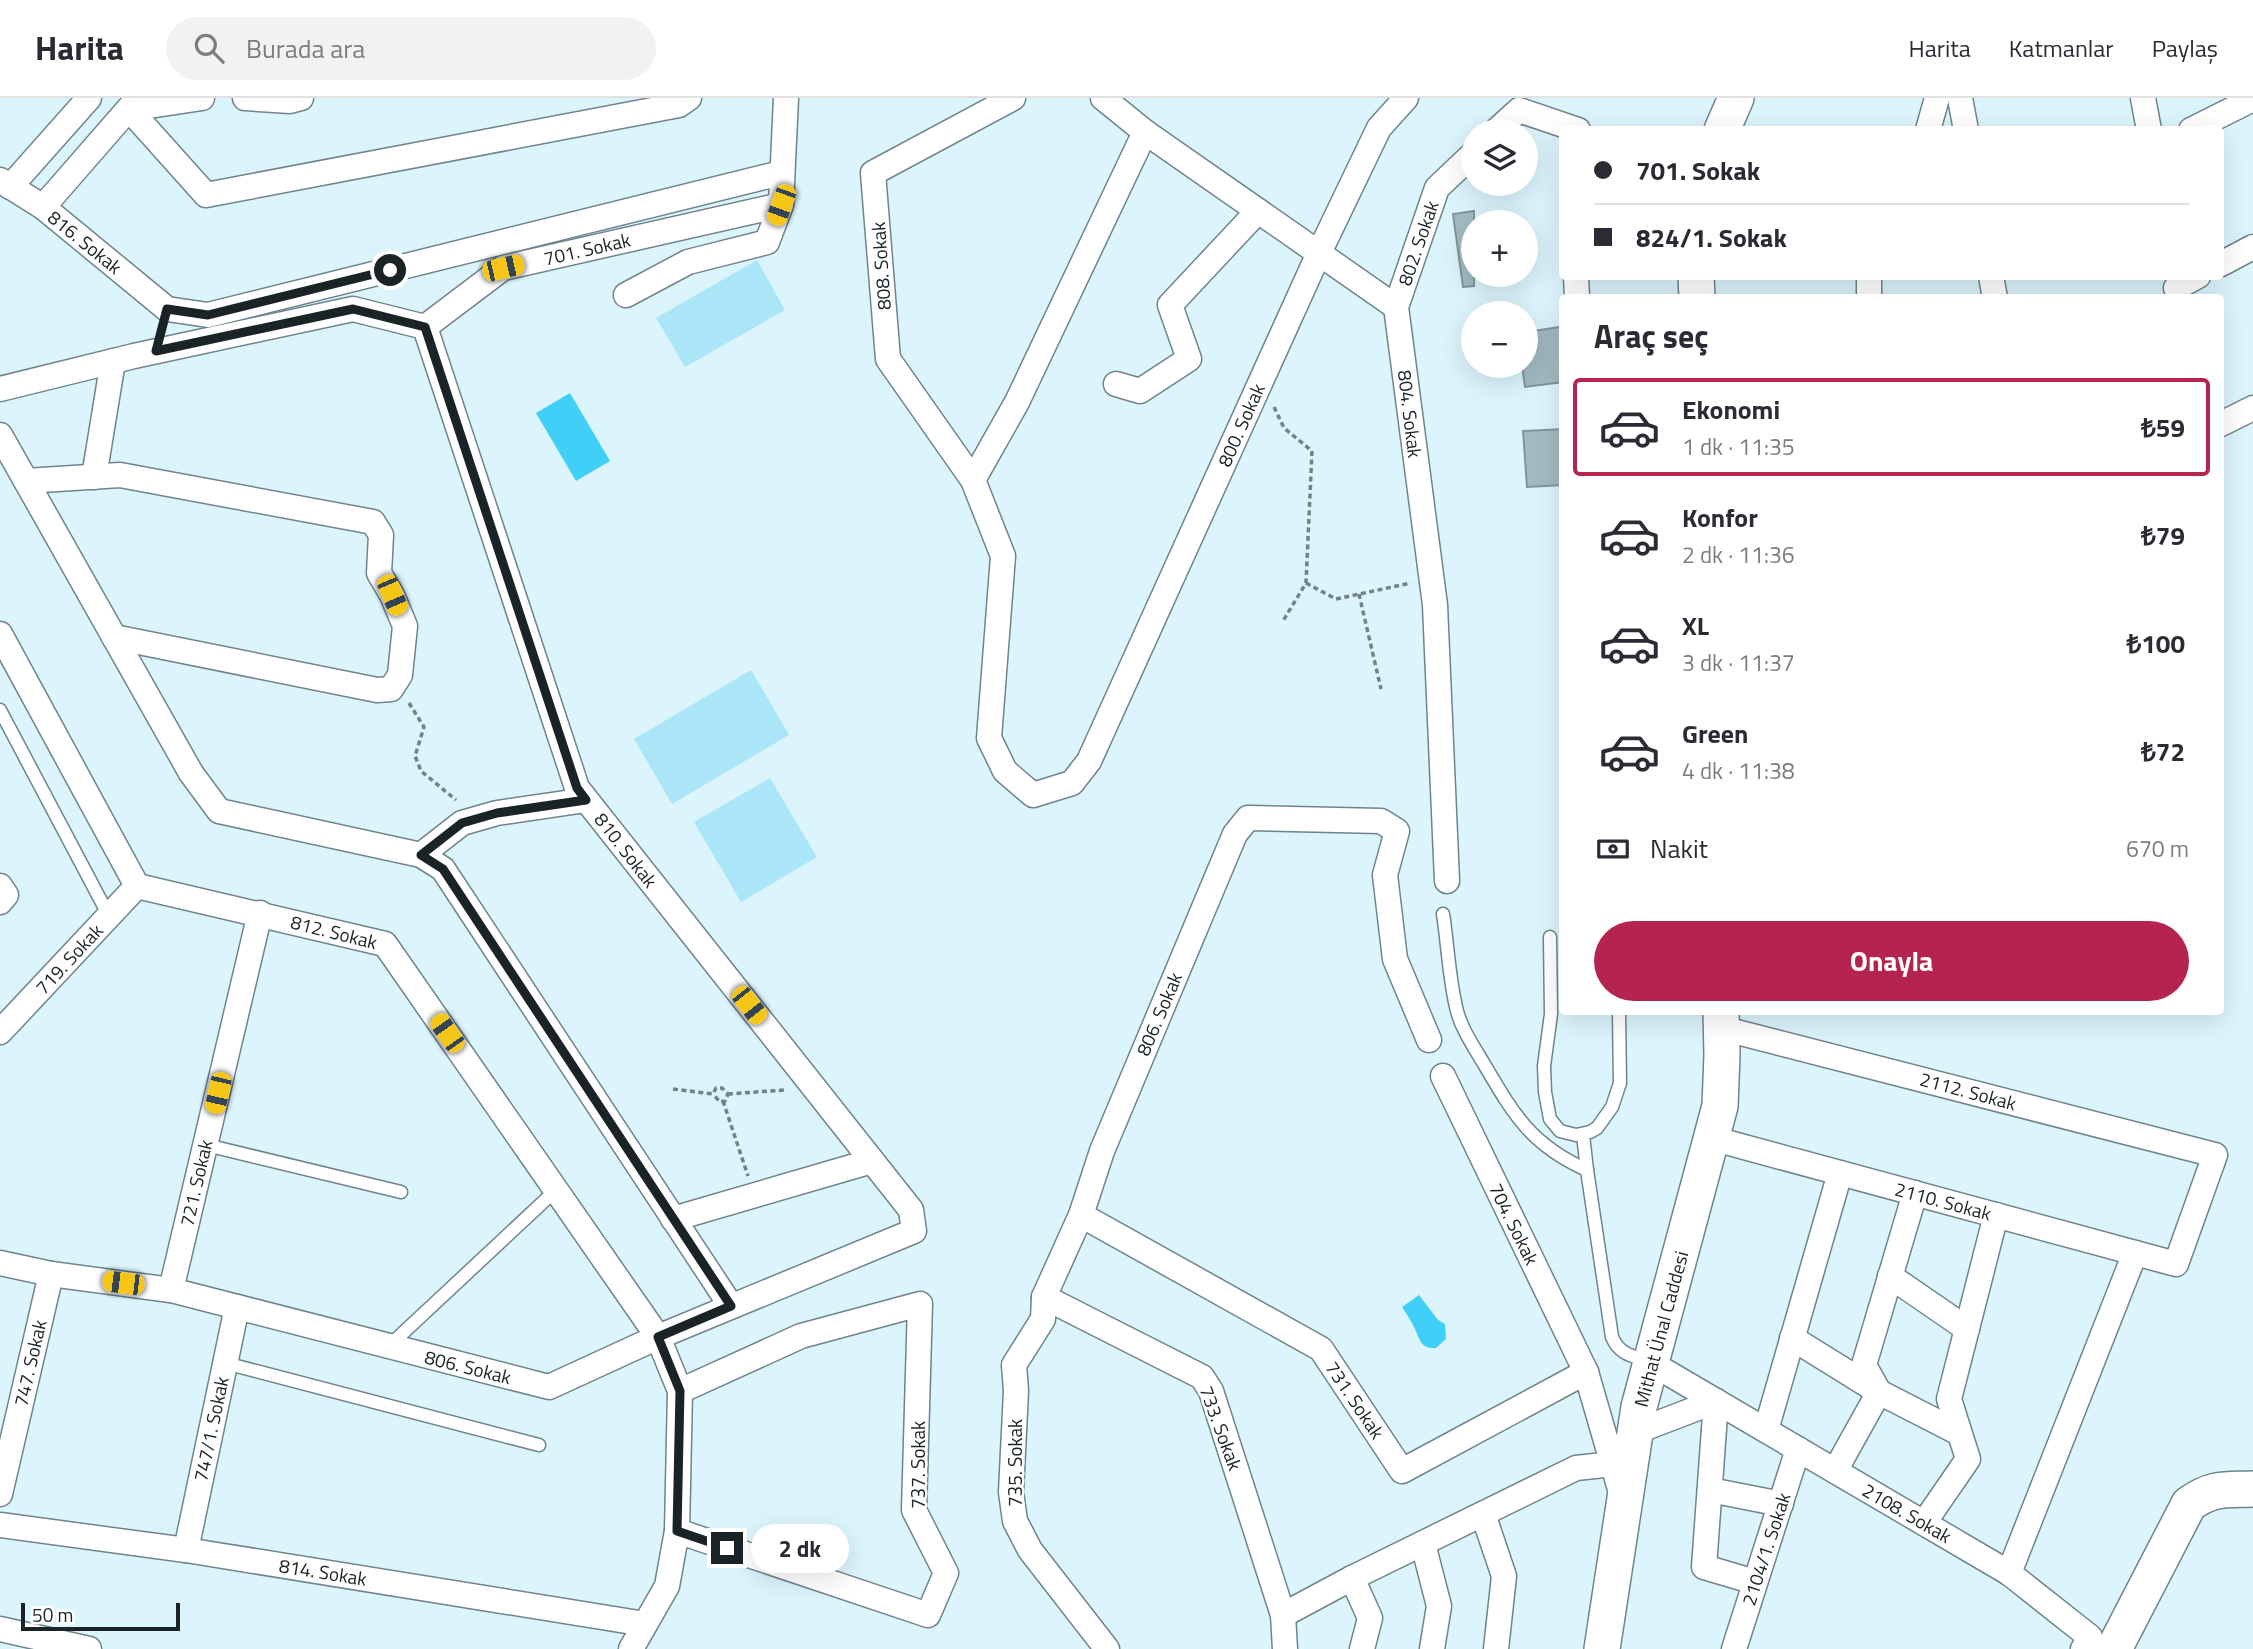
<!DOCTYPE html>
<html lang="tr">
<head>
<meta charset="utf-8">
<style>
  body { margin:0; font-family:"Titillium Web",sans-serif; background:#f2f2f3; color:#2b2b33; height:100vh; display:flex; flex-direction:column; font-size:26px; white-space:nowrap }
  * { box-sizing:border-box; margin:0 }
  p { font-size:23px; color:#7c7c81 }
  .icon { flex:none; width:38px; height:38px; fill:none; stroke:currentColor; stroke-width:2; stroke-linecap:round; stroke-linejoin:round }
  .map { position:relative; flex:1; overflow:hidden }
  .details { position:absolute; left:1559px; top:196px; width:665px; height:721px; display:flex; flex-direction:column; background:#fff; border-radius:7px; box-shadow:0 7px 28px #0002 }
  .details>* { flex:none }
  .hud { position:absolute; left:1559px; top:28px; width:665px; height:154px; border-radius:7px; box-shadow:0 7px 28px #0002; display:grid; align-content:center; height:154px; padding:0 35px; background:#fff }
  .fabs { position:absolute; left:1461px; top:21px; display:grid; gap:14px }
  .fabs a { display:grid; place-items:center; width:77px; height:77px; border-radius:50%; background:#fff; box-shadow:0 7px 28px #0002; font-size:35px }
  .scale { position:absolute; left:21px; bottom:18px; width:159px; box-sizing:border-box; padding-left:7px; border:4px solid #1a2326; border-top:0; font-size:19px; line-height:24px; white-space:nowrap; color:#1a2326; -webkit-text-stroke:5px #fff; paint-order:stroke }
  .end { position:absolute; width:32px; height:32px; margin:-16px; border:9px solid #1a2326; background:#fff; box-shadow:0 0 0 4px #fff }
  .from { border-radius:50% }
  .bubble { position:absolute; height:49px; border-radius:24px; background:#fff; box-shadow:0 7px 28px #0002; font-size:23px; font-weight:700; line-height:49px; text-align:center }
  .car { position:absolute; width:21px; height:42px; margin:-21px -10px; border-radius:9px; box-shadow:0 0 5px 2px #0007; background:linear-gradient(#f5c518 24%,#345 0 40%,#f5c518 0 76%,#345 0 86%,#f5c518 0) }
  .hud b { display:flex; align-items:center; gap:24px; height:66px; font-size:26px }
  .hud b+b { border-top:2px solid #e1e1e2 }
  .hud i { width:18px; height:18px; background:#2b2b33 }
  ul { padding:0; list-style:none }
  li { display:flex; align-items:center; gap:21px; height:98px; margin:0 14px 10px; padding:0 21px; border:4px solid transparent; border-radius:7px }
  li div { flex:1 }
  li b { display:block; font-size:26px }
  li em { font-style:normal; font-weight:700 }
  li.on { border-color:#b5244e }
  li>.icon { width:63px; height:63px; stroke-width:1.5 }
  h2 { padding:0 35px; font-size:32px; line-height:84px }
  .pay { display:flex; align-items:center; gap:18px; height:77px; padding:0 35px; font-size:26px }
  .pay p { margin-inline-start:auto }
  .button { display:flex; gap:14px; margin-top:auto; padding:14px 35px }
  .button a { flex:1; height:80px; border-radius:42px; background:#b5244e; color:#fff; font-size:28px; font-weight:700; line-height:80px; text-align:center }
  header { display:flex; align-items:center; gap:42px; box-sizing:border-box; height:98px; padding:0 35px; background:#fff; border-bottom:2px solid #e1e1e2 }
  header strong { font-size:33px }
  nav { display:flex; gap:38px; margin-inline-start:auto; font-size:24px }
  .search { width:490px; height:63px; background:#f2f2f3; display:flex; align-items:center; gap:18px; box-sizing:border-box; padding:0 24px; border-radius:38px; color:#7c7c81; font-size:26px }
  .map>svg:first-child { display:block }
  .green { fill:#abe5f8 }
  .water { fill:#40d0f7 }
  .building { fill:#a3bac2; stroke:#80969e; stroke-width:2 }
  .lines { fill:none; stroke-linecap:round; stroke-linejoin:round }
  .lane-casing { stroke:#6f848c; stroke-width:15 }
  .street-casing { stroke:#6f848c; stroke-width:27 }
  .secondary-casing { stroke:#6f848c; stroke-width:38 }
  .path { stroke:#728287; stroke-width:3.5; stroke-dasharray:5 3.5; stroke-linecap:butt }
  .lane { stroke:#fff; stroke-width:12 }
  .street { stroke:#fff; stroke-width:24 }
  .secondary { stroke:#fff; stroke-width:35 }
  .route { stroke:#1a2326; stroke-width:9 }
  .labels { text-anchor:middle; stroke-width:5; stroke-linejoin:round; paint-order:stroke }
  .street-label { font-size:19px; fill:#1a2326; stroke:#fff }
</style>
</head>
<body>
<header>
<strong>Harita</strong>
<div class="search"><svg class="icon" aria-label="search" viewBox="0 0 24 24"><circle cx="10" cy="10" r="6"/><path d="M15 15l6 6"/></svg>Burada ara</div>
<nav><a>Harita</a><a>Katmanlar</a><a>Paylaş</a></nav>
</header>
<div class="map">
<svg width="2253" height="1551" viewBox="0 0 2253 1551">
  <rect width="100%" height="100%" fill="#dcf4fc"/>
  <g class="green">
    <polygon points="757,162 785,212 685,269 656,220"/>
    <polygon points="751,572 789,637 672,706 634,641"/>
    <polygon points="770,680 817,759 741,804 694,724"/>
  </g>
  <g class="water">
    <polygon points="570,295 610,363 576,383 536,315"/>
    <path d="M 1419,1197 L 1438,1222 L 1445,1226 L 1446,1241 L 1436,1250 C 1420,1251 1420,1241 1414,1229 C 1411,1222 1406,1216 1402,1209 Z"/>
  </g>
  <g class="building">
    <polygon points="1474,113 1474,188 1463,189 1453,116"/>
    <polygon points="1560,229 1563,248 1563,284 1525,289 1522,268 1526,268 1526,234"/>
    <polygon points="1563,331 1563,387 1527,389 1523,333"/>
  </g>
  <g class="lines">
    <g class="lane-casing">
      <g id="lane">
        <polyline points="0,612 109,818"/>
        <path d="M 1443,816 C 1448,848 1449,882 1457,913 C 1462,932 1474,949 1484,966 C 1514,1017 1531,1047 1587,1072"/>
        <polyline points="1550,839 1551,916 1544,968 1545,994 1550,1021 1560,1033 1576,1037 1590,1034 1597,1030 1612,1009 1620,985 1619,914"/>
        <path d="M 1583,1037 L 1587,1072 L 1612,1239 C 1619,1256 1632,1258 1648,1263"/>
        <polyline points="206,1047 401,1094"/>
        <polyline points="389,1248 556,1092"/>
        <polyline points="225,1265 539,1347"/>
      </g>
    </g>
    <g class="street-casing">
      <g id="street">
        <polyline points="245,0 290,3 301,0"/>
        <polyline points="1013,0 873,75 888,261 973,382 1003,458 989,640 1005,673 1033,697 1072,685 1089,663 1319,155 1379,30 1406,0"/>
        <polyline points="1103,0 1145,34 1396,209"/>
        <polyline points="1960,0 1966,32"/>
        <polyline points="2143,0 2149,32"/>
        <polyline points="129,11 206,97 679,7 689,0"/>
        <polyline points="129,11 202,0"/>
        <polyline points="1928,32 1937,0"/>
        <polyline points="2191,32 2253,1"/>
        <polyline points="1496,33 1519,12 1578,32"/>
        <polyline points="0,82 43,109 167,211"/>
        <polyline points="10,89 89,0"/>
        <polyline points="43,109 138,0"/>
        <polyline points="2221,166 2253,149"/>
        <polyline points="1576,178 1577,200"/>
        <polyline points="1869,178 1869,200"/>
        <polyline points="1991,178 1995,200"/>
        <polyline points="2176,190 2198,178"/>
        <polyline points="626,197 688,164 767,144 781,107 786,0"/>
        <polyline points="167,211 208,217 781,75"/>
        <polyline points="1116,286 1140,293 1189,261 1170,207 1258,113"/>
        <polyline points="0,291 134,258 353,211 425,229 503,170 781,107"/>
        <polyline points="2221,326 2253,310"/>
        <polyline points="0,337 191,675 219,713 421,757 443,771 731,1208"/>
        <polyline points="94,379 113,263"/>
        <polyline points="973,382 1017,304 1145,34"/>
        <polyline points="26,383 120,377 373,424 381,437 379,475 392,497 405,528 400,577 391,591 377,592 114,539"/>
        <polyline points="0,536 137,788 385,846 658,1239 680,1293 677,1433 667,1488 631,1551"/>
        <polyline points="421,757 462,725 497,715 586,702"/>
        <polyline points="1447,783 1435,507 1396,209 1437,90 1474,55"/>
        <polyline points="0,788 6,797 0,804"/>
        <polyline points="0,934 137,788"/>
        <polyline points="1443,978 1586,1274 1622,1398"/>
        <polyline points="1711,1040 2176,1166 2215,1057 1721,930"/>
        <polyline points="1915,1095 1864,1267 1879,1294 1959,1335"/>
        <polyline points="1081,1117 1321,1251 1402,1373 1586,1274"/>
        <polyline points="673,1121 872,1063"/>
        <polyline points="0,1165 51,1176 171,1192 549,1289 658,1239 914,1133 911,1112 577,690 425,229"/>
        <polyline points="1890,1178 1967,1231"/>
        <polyline points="171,1192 260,815"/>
        <polyline points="1044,1199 1202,1279 1211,1293 1283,1517 1285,1551"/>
        <polyline points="1792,1240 1879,1294 1835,1373"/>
        <polyline points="1651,1265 2009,1475 2090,1539 2083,1551"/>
        <polyline points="1716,1303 1704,1469 1755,1484"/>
        <polyline points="1766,1332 1840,1075"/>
        <polyline points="1627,1346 1635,1334 1716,1303"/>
        <polyline points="1710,1392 1781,1406"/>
        <polyline points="0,1396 51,1176"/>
        <polyline points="1483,1416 1504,1478 1496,1551"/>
        <polyline points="1924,1425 1968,1361 1949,1301 1996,1117"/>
        <polyline points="0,1427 186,1452 645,1526"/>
        <polyline points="677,1433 928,1517 946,1475 914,1412 920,1206 801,1238 680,1293"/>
        <polyline points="1423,1446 1439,1508 1432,1551"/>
        <polyline points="186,1452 237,1209"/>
        <polyline points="2009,1475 2135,1155"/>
        <polyline points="1352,1480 1370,1520 1362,1551"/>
        <polyline points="1283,1517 1352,1480 1576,1370 1613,1366"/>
        <polyline points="0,1531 89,1551"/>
        <polyline points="1107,1551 1030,1452 1015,1423 1011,1394 1016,1293 1014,1267 1043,1221 1044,1199 1081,1117 1102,1053 1235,736 1248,720 1381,723 1397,733 1385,777 1395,861 1429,942"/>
        <polyline points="1734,1551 1798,1351"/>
      </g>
    </g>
    <g class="secondary-casing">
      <g id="secondary">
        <polyline points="1722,32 1736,0"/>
        <polyline points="1696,178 1697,200"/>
        <polyline points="1602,1551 1639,1309 1720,1008 1722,957 1721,914"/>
        <path d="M 2114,1551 L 2189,1406 C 2213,1389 2225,1392 2253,1391"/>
      </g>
    </g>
    <g class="path">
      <polyline points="1274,309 1284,330 1312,353 1306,485 1283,523"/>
      <polyline points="1306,485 1336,501 1411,485"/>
      <polyline points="1359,496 1381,591"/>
      <polyline points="409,605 424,629 415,658 421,673 456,702"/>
      <polyline points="673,991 713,996 716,990 722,990 728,996 725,1003 720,1004 713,996"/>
      <polyline points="728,996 785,992"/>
      <polyline points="723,1003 748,1078"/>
    </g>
    <use href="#lane" class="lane"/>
    <use href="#street" class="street"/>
    <use href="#secondary" class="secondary"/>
  </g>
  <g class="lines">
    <polyline class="route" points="390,172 208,217 167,211 156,253 353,211 425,229 577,690 586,702 497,715 462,725 421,757 443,771 731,1208 658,1239 680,1293 677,1433 727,1450"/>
  </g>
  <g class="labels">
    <g class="street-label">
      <text transform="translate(85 144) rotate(39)" y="7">816. Sokak</text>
      <text transform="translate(1418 145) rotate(-71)" y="7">802. Sokak</text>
      <text transform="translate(587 151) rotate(-13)" y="7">701. Sokak</text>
      <text transform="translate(881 168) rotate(-94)" y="7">808. Sokak</text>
      <text transform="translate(1410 316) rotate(83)" y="7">804. Sokak</text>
      <text transform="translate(1241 327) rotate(-66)" y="7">800. Sokak</text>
      <text transform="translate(626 752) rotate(52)" y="7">810. Sokak</text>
      <text transform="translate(334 834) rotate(14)" y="7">812. Sokak</text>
      <text transform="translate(69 861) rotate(-47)" y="7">719. Sokak</text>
      <text transform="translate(1159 916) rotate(-67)" y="7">806. Sokak</text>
      <text transform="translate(1968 993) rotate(15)" y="7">2112. Sokak</text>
      <text transform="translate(196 1085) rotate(-77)" y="7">721. Sokak</text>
      <text transform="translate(1943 1103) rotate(15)" y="7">2110. Sokak</text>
      <text transform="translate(1514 1126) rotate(64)" y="7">704. Sokak</text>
      <text transform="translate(1661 1231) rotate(-75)" y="7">Mithat Ünal Caddesi</text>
      <text transform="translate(30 1265) rotate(-77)" y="7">747. Sokak</text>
      <text transform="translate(468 1269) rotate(14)" y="7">806. Sokak</text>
      <text transform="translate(1355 1302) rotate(56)" y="7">731. Sokak</text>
      <text transform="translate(1221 1330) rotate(70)" y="7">733. Sokak</text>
      <text transform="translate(211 1331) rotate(-78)" y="7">747/1. Sokak</text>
      <text transform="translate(1015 1365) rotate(-90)" y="7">735. Sokak</text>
      <text transform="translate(918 1367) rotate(-90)" y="7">737. Sokak</text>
      <text transform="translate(1907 1415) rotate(30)" y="7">2108. Sokak</text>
      <text transform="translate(1766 1451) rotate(-72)" y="7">2104/1. Sokak</text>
      <text transform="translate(323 1474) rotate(9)" y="7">814. Sokak</text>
    </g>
  </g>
</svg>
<div class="fabs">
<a><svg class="icon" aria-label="layers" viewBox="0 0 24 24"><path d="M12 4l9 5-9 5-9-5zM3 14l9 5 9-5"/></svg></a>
<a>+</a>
<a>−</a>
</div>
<div class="scale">50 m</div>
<i class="end from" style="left:390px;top:172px"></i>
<i class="end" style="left:727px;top:1450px"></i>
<div class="bubble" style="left:751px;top:1426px;width:98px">2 dk</div>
<i class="car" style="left:781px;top:107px;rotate:200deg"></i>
<i class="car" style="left:503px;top:170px;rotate:77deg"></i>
<i class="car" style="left:392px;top:497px;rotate:157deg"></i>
<i class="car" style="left:749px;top:907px;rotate:142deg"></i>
<i class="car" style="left:447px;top:935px;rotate:325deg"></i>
<i class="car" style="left:218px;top:995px;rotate:193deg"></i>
<i class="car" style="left:123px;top:1185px;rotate:277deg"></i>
<div class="hud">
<b><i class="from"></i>701. Sokak</b>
<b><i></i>824/1. Sokak</b>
</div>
<section class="details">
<h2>Araç seç</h2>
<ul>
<li class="on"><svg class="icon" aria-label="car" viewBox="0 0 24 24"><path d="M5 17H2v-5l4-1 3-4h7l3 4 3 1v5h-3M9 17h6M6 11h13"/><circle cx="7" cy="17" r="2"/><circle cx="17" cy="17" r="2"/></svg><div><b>Ekonomi</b><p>1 dk · 11:35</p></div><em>₺59</em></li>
<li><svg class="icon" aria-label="car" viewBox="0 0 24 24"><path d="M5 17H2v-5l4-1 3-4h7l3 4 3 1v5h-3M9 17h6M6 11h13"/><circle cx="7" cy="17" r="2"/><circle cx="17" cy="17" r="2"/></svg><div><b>Konfor</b><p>2 dk · 11:36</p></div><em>₺79</em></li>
<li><svg class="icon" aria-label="car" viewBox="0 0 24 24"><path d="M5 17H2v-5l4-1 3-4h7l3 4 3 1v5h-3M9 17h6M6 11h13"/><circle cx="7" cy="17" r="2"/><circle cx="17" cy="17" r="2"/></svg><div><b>XL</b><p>3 dk · 11:37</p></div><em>₺100</em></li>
<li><svg class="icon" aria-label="car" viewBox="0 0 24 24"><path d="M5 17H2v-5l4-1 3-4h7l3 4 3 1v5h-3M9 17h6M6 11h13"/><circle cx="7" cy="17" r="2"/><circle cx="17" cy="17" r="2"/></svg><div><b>Green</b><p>4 dk · 11:38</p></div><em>₺72</em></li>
</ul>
<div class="pay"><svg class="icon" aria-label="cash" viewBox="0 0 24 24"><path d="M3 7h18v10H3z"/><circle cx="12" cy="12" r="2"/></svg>Nakit<p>670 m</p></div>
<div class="button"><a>Onayla</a></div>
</section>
</div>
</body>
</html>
